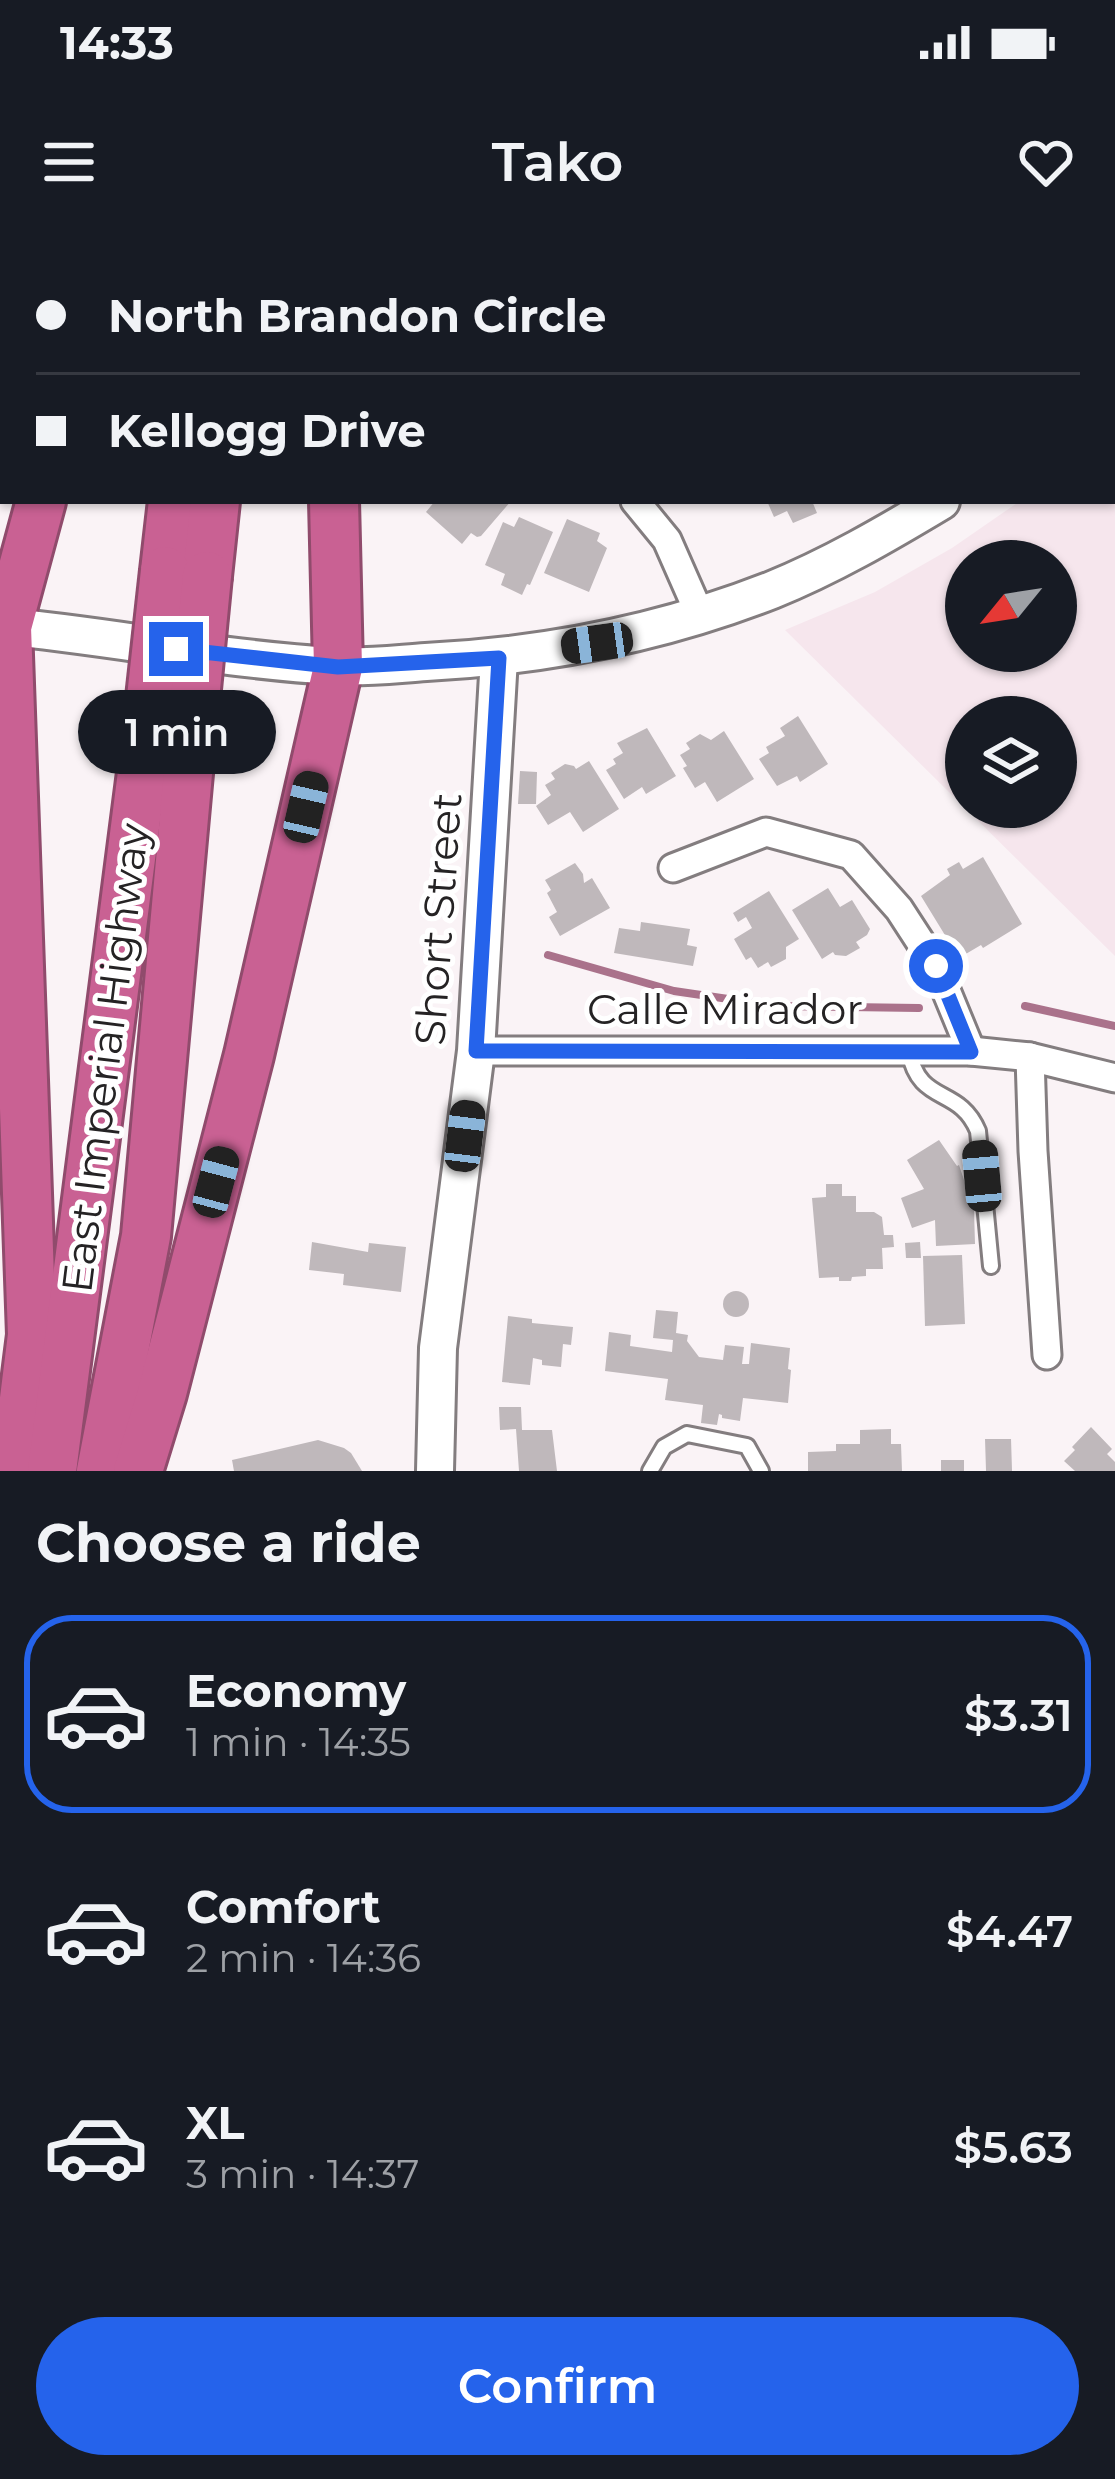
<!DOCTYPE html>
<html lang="en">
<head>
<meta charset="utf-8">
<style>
  body { margin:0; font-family:Montserrat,sans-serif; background:#20242c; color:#f1f3f6; height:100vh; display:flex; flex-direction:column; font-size:45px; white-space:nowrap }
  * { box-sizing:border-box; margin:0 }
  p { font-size:39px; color:#9ea1a6 }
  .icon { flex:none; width:66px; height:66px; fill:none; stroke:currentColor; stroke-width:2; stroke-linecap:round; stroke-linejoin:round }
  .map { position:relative; height:1231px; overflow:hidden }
  .drawer { display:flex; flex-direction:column; background:#171b24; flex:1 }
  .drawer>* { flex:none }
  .guide { position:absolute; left:0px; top:0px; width:1116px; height:264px; box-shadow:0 3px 9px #0004; display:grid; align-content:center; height:264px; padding:0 36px; background:#171b24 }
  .needle { width:78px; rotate:240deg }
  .tools { position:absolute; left:945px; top:300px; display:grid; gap:24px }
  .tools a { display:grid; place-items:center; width:132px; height:132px; border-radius:50%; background:#171b24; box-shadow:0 3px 9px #0004; font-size:60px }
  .end { position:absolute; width:54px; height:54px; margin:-27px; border:15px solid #2563eb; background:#fff; box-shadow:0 0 0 6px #fff }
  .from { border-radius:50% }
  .bubble { position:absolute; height:84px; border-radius:42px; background:#171b24; box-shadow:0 3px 9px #0004; font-size:39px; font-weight:600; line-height:84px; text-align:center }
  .car { position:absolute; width:36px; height:72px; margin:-36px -18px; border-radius:15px; box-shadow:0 0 9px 3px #0007; background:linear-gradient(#222 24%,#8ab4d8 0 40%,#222 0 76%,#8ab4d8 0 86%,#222 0) }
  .guide b { display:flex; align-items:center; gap:42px; height:114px; font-size:45px }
  .guide b+b { border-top:3px solid #363941 }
  .guide i { width:30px; height:30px; background:#f1f3f6 }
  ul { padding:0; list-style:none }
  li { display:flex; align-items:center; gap:36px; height:198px; margin:0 24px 18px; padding:0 12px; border:6px solid transparent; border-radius:48px }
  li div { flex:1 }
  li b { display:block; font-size:45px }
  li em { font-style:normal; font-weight:600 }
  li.active { border-color:#2563eb }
  li>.icon { width:108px; height:108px; stroke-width:1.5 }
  h2 { padding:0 36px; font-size:54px; line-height:144px }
  .action { display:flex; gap:24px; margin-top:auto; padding:24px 36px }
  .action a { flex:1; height:138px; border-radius:72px; background:#2563eb; color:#fff; font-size:48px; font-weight:600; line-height:138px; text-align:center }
  .status { display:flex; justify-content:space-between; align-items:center; height:84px; padding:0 60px; background:#171b24; direction:ltr }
  .status svg { height:33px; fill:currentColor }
  header { display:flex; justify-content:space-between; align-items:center; height:156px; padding:0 36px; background:#171b24; font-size:54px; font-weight:600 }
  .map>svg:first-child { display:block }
  .built { fill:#f6e6ed; fill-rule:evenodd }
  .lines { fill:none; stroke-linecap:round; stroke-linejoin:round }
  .stream { stroke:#aa728b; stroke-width:8 }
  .building { fill:#bfb8bb }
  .lane-casing { stroke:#837d7f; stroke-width:20 }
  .street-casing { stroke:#837d7f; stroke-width:33 }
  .secondary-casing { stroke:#837d7f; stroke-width:42 }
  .highway-casing { stroke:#904b6c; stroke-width:54 }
  .lane { stroke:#fff; stroke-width:14 }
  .street { stroke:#fff; stroke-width:27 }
  .secondary { stroke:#fff; stroke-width:36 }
  .highway { stroke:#c96193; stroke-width:48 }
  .highway-bridge-casing { stroke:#904b6c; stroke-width:54; stroke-linecap:butt }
  .highway-bridge { stroke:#c96193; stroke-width:48 }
  .route { stroke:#2563eb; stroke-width:15 }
  .labels { text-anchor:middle; stroke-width:10; stroke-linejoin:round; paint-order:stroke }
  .street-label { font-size:42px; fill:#252324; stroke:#fff }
</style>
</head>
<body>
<div class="status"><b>14:33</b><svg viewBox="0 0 49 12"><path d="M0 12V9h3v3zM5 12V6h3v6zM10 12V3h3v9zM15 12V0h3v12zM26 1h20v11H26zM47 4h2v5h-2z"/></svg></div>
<header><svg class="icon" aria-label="menu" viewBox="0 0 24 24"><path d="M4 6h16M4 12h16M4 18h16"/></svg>Tako<svg class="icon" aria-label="heart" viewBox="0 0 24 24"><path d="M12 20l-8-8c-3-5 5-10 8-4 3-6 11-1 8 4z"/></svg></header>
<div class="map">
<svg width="1115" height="1231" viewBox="0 0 1115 1231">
  <rect width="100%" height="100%" fill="#faf3f6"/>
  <path class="built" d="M 1115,185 L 1115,716 L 785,390 L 875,352 L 952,308 L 1020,261 L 1113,261 ZM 966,321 L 1056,321 L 1056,411 L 966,411 ZM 966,477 L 1056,477 L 1056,567 L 966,567 Z"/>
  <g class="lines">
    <g class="stream">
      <polyline points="548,715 674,751 776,766 919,768"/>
      <polyline points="1025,766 1115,786"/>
    </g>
  </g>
  <g class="building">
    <polygon points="435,261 511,261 481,296 477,297 471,293 462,304 426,272"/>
    <polygon points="767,261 812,261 817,273 793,283 787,271 774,277"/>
    <polygon points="519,277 553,292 530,345 527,344 522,355 501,345 505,334 485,325 503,282 514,287"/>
    <polygon points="567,279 600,293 597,301 607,308 589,352 544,333"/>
    <polygon points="798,476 828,524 800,542 797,536 777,546 759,519 769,513 766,507 785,496 780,488"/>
    <polygon points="647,488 676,536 646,554 642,547 624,559 606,530 616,524 613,519 623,513 617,503"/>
    <polygon points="724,491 754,539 717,562 705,542 695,548 683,528 687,526 680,515 690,509 686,503 700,494 711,500"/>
    <polygon points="589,521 619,569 583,592 570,572 548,585 536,566 551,555 545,545 555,539 551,533 565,524 574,526 576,529"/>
    <polygon points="520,531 537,532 536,564 518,564"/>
    <polygon points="983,617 1022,684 983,708 981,705 959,718 921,656 950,635 947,629 959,622 963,629"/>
    <polygon points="575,623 583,634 584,643 592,638 610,668 560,696 549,677 557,672 547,653 551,650 545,640"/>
    <polygon points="828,648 840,667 852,660 870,689 867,695 856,702 860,708 846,716 835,715 833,712 822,719 792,670"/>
    <polygon points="769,651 799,699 786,707 786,719 771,727 768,722 758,728 751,717 746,720 734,699 752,688 746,677 738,682 733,673"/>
    <polygon points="641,682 690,689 687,705 697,707 693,726 614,713 619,688 640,691"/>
    <polygon points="939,900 957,926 959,925 974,970 975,1004 936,1006 935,980 912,988 901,958 924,949 907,920"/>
    <polygon points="826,944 842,944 842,956 856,956 856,972 874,972 882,977 884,995 893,995 894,1007 882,1008 883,1029 866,1029 866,1036 852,1037 851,1041 839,1041 839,1037 819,1038 812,958 826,957"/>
    <polygon points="312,1002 368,1012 369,1003 406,1007 401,1052 343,1045 344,1034 309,1030"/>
    <polygon points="920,1002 921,1018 906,1018 905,1003"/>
    <polygon points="962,1015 965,1084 925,1086 923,1016"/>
    <circle cx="736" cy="1064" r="13"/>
    <polygon points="656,1070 678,1072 676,1093 688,1095 687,1101 699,1117 723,1120 725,1105 744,1107 742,1124 749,1124 751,1103 790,1108 788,1129 791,1130 788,1163 743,1158 740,1181 722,1178 722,1175 719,1174 717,1185 701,1183 703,1165 665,1160 668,1139 605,1131 609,1092 631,1095 630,1106 672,1112 673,1100 653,1098"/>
    <polygon points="508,1076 532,1079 532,1083 573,1087 571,1105 563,1104 561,1127 542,1125 542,1120 533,1118 530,1145 502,1142"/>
    <polygon points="499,1167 521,1167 522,1190 552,1190 557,1231 519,1231 516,1189 500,1190"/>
    <polygon points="1091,1187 1112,1209 1107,1214 1115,1222 1115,1231 1075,1231 1064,1221 1075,1210 1072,1207"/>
    <polygon points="891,1189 891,1204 901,1204 902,1231 808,1231 808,1212 836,1211 836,1204 860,1204 860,1190"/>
    <polygon points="985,1199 1011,1199 1012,1231 986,1231"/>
    <polygon points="318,1200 344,1208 351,1213 362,1231 234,1231 232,1220"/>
    <rect x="941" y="1220" width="23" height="11"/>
  </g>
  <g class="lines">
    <g class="lane-casing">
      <g id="lane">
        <polyline points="1113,164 1115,167"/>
        <path d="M 909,811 C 919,866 959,845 978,891 L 991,1026"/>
        <polyline points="650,1231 664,1207 687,1194 747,1206 761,1231"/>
      </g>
    </g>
    <g class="street-casing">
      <g id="street">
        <polyline points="874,0 876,3"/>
        <polyline points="635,261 667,300 700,375"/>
        <polyline points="673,628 766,592 851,615 899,669 936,726 971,811"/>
        <polyline points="476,811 971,811 1030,817 1115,838"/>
        <polyline points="1030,817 1033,911 1047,1115"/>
      </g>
    </g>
    <g class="secondary-casing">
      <g id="secondary">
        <polyline points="1113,133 1115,131"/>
        <path d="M 0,386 C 112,396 222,420 335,426 C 365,428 396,424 426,422 C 545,416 660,394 772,350 C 831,326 886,294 941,261"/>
        <polyline points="435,1231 438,1108 476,811 499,418"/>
      </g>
    </g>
    <g class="highway-casing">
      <g id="highway">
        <polyline points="328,0 328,3"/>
        <polyline points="107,3 108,0"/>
        <polyline points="200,3 200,0"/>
        <polyline points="243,3 244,0"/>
        <polyline points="165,331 173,261"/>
        <polyline points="207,336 215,261"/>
        <polyline points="15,1231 32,1095 7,387 41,261"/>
        <polyline points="52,1231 147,494"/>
        <polyline points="101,1231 146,996 191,500"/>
        <polyline points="138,1231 162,1153 249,815 338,427 334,261"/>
      </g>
    </g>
    <use href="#lane" class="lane"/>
    <use href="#street" class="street"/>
    <use href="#secondary" class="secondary"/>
    <use href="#highway" class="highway"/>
    <g class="highway-bridge-casing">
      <g id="highway-bridge">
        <polyline points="147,494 165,331"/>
        <polyline points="191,500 207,336"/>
      </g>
    </g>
    <use href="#highway-bridge" class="highway-bridge"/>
  </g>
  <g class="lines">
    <polyline class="route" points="176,409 338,427 499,418 476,811 971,812 936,726"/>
  </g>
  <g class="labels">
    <g class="street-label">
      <text transform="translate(438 679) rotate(-86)" y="15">Short Street</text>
      <text x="725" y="784">Calle Mirador</text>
      <text transform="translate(105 818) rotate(-83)" y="15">East Imperial Highway</text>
    </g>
  </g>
</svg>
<div class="tools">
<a><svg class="needle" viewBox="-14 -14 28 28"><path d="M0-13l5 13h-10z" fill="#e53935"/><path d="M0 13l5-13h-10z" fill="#9ea1a6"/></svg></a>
<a><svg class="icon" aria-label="layers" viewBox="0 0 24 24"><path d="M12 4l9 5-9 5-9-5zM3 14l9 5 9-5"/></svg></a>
</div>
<i class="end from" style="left:936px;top:726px"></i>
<i class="end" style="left:176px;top:409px"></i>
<div class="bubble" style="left:78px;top:450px;width:198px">1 min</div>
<i class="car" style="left:597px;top:403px;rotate:262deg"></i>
<i class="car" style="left:306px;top:567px;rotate:13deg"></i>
<i class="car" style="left:465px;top:896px;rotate:7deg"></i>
<i class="car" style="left:982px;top:936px;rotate:355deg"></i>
<i class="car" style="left:216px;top:942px;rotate:15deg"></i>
<div class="guide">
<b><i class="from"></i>North Brandon Circle</b>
<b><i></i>Kellogg Drive</b>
</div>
</div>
<section class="drawer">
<h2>Choose a ride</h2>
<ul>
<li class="active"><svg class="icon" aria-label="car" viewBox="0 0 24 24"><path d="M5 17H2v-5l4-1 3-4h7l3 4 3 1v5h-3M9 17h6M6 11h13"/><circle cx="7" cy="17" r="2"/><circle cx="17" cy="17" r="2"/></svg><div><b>Economy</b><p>1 min · 14:35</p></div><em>$3.31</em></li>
<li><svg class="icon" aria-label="car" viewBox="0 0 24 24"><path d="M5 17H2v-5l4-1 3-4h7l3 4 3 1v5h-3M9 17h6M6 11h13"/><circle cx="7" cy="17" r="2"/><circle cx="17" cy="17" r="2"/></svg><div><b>Comfort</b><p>2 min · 14:36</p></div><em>$4.47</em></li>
<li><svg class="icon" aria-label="car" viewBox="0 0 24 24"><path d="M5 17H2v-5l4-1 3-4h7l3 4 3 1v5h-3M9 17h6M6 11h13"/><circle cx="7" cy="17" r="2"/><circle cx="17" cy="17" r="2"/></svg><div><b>XL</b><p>3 min · 14:37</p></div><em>$5.63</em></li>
</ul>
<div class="action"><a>Confirm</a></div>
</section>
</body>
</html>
